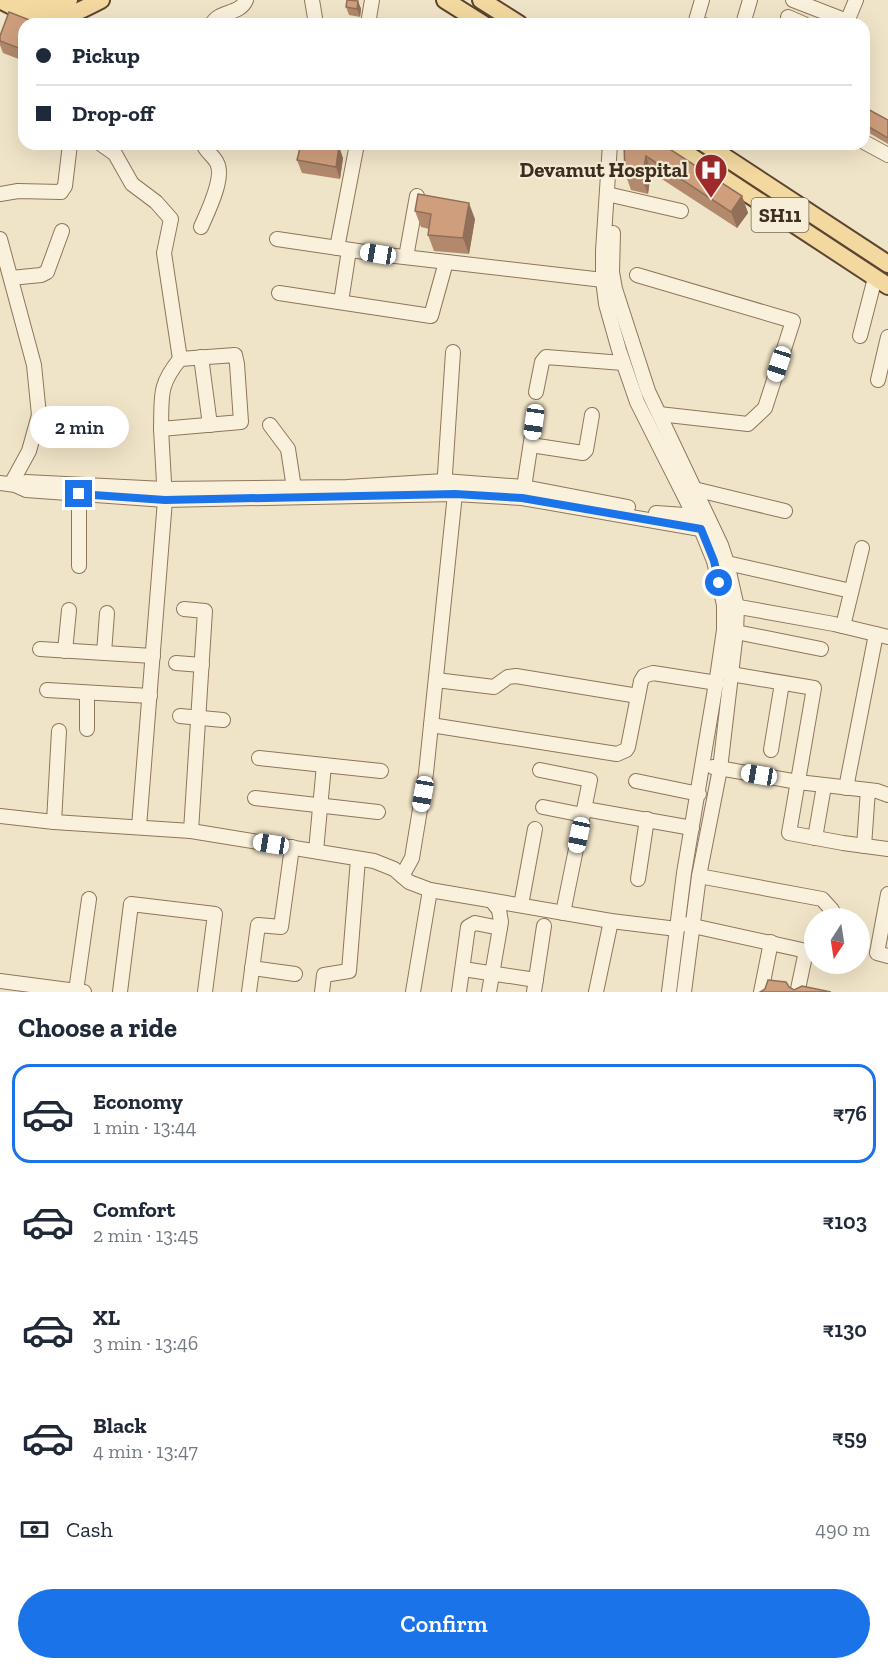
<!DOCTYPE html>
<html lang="en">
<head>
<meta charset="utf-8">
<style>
  body { margin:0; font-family:"Zilla Slab",serif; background:#f2f2f3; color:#1f2937; height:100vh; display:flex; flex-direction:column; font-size:22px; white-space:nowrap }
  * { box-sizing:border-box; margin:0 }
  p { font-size:20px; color:#747a83 }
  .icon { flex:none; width:33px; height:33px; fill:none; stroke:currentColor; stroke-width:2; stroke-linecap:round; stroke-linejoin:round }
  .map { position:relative; height:992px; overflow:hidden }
  .drawer { display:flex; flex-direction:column; background:#fff; flex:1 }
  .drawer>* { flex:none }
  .hud { position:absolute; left:18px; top:18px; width:852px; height:132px; border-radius:18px; box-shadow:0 6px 24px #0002; display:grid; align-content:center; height:132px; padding:0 18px; background:#fff }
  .needle { width:39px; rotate:192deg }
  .controls { position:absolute; left:804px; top:908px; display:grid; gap:12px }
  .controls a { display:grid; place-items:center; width:66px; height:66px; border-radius:50%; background:#fff; box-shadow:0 6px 24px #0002; font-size:30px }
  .end { position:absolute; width:27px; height:27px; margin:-14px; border:8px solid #1a73e8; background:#fff; box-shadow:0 0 0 3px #fff }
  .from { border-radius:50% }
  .bubble { position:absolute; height:42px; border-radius:21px; background:#fff; box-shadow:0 6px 24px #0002; font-size:20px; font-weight:600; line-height:42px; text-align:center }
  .car { position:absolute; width:18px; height:36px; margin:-18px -9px; border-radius:8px; box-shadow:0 0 4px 2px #0007; background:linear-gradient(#fff 24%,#345 0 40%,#fff 0 76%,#345 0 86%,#fff 0) }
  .hud b { display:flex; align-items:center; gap:21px; height:57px; font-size:22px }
  .hud b+b { border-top:2px solid #e0e1e3 }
  .hud i { width:15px; height:15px; background:#1f2937 }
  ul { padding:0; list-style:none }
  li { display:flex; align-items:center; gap:18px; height:99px; margin:0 12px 9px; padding:0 6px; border:3px solid transparent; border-radius:18px }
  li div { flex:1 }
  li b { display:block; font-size:22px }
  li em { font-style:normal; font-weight:600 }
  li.current { border-color:#1a73e8 }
  li>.icon { width:54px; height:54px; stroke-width:1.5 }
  h2 { padding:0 18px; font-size:27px; line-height:72px }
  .pay { display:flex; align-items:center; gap:15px; height:66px; padding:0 18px; font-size:22px }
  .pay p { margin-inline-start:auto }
  .primary-button { display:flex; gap:12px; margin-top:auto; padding:12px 18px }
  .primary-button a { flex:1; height:69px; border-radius:36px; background:#1a73e8; color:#fff; font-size:24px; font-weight:600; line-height:69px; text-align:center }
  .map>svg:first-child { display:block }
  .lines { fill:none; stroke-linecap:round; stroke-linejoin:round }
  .minor-casing { stroke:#8d765c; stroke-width:16 }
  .major-casing { stroke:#5b4430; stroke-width:20 }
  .minor { stroke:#faf1dc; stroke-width:14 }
  .major { stroke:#f3d9a0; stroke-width:16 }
  .wall { fill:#b2896c }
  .shaded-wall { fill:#916f58 }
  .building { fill:#cf9f7d; stroke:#916f58; stroke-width:1.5 }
  .route { stroke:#1a73e8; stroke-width:8 }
  .labels { text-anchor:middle; stroke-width:4.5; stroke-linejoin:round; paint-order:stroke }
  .shield { fill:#f7eed8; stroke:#756857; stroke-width:1.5 }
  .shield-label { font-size:20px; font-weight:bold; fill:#3d2e20 }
  .poi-label { font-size:21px; font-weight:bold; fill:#3d2e20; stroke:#f7eed8; text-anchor:end }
</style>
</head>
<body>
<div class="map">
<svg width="888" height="992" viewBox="0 0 888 992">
  <rect width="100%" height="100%" fill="#f0e4c8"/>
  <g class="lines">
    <g class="minor-casing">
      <g id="minor">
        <polyline points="312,0 316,24"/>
        <polyline points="793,0 847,21"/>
        <polyline points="788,17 804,24"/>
        <path d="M 212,24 C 219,10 240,15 246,0"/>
        <polyline points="368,24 372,0"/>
        <polyline points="695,24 702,0"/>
        <polyline points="743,24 750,0"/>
        <polyline points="846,24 856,0"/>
        <polyline points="864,142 888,155"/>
        <polyline points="101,144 115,154 132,184 156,202 171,219 164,253 180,359 235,355 237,364 241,422 161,429 165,500 139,827"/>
        <polyline points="610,144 603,251 603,280 606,304 619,350 637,402 701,529 714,561 724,605 724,630 718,671 684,873 669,992"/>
        <polyline points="0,194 18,191 61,192 65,186 70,144"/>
        <polyline points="607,194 681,211"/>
        <path d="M 201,227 C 207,213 225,178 217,163 C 214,156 206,152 203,144"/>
        <polyline points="613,233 612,272 615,289 648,391 721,545 727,563 737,607 736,632 720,769 699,876 684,992"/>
        <polyline points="0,239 34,365 39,415 29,451 11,484"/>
        <polyline points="277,239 378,254 603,280"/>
        <polyline points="337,248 357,144"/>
        <polyline points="406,257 417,196"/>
        <polyline points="637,275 793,321 765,408 748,424 659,414"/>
        <polyline points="11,278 41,275 47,272 62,231"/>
        <polyline points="279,293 431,316 446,262"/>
        <polyline points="341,302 349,250"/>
        <polyline points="860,336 875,278"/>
        <polyline points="201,357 210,425"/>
        <polyline points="878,380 888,337"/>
        <polyline points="536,392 542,362 546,357 623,363"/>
        <polyline points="270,425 288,449 294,488"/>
        <path d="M 161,429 C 162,396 158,386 180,359"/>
        <polyline points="531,445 583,453 586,450 592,415"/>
        <polyline points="26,482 164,489 347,487 444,481 524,487 628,507"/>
        <polyline points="0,483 15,485 26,490 165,500 455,494 522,498 706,530"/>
        <polyline points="446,490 445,474 453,352"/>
        <polyline points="688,490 694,489 785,511"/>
        <polyline points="79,494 79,566"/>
        <polyline points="523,494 534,422"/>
        <polyline points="656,513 699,516"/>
        <polyline points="727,563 851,591"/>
        <polyline points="728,605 834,624 888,637"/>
        <polyline points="184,609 205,611 191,831"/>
        <polyline points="843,626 862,548"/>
        <polyline points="736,632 821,649"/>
        <polyline points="40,649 153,656"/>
        <polyline points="65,651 69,610"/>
        <polyline points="104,653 107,613"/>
        <polyline points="176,663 202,665"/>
        <polyline points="731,674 814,688 789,833 843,843 888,849"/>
        <polyline points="436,680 494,687 508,677 516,676 638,696"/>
        <polyline points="47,690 150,696"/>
        <polyline points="180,716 223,720"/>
        <polyline points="431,725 617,754 626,750 628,747 641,681 644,676 653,673 717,683"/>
        <polyline points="87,729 87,693"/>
        <polyline points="771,750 782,683"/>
        <polyline points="259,758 324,765"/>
        <polyline points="713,767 798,782 877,791 888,795"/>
        <polyline points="540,770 590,780 563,913"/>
        <polyline points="636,781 699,794"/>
        <polyline points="846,788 876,634"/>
        <polyline points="255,798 378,812"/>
        <polyline points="543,807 583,815"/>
        <polyline points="585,809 692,828"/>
        <polyline points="0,816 54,822 191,831 374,861 394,869 409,882 430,890 611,921 677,929"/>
        <polyline points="54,822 59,731"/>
        <polyline points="815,838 824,786"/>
        <polyline points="864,846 868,790"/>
        <polyline points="316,851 324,765 381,771"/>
        <polyline points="402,876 412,858 426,773 455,494"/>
        <polyline points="699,876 822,899 832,910 835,918"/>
        <polyline points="638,879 647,819"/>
        <polyline points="888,894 877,953 888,956"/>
        <polyline points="521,905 535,829"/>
        <polyline points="684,924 802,950 805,956 798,989"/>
        <polyline points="252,968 295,974"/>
        <polyline points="463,969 536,980"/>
        <polyline points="0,981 84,992"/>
        <polyline points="76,991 89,899"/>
        <polyline points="120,992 131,904 215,914 205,992"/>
        <polyline points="249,992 258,925 281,927 292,847"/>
        <polyline points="322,992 324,975 349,971 358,859"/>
        <polyline points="413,992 430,890"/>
        <polyline points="459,992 468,927 475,923 500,928"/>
        <polyline points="489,992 501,922 499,910 492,901"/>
        <polyline points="534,992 544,926"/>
        <polyline points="596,992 611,921"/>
        <polyline points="761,992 771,942"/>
      </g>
    </g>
    <g class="major-casing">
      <g id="major">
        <path d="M 0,0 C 47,25 53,25 101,0"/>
        <polyline points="23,0 49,4 69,0"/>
        <polyline points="445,0 483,24"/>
        <polyline points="481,0 519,24"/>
        <polyline points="672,144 888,286"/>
        <polyline points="705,144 888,264"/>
      </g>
    </g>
    <use href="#minor" class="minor"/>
    <use href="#major" class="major"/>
  </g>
  <g class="wall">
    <polygon points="358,1 361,9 360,17 349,15 346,7"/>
    <polygon points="24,24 24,61 3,53 0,45 0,36"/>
    <polygon points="864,107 888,120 888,144 864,130"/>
    <polygon points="624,144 742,196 748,213 737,228 651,172 648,194 631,190 625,173"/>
    <polygon points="343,158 340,179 302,173 297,160"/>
    <polygon points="415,211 475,219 469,254 434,251 428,235 429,229 421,227"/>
  </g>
  <g class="shaded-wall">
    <polygon points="358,1 361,9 360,17 357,9"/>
    <polygon points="339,146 343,158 340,179 336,167"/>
    <polygon points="646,156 651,172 648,194 642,178"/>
    <polygon points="742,196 748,213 737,228 731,212"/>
    <polygon points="469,203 475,219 469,254 463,238"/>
  </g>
  <g class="building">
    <polygon points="347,0 358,1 357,9 346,7"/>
    <polygon points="9,12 37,23 37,24 24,24 24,50 0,41 0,36"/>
    <polygon points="706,18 720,24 703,24"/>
    <polygon points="864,107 888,120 888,138 864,124"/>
    <polygon points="301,144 327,144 339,146 336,167 297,160"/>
    <polygon points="624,144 662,144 742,196 731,212 646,156 642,178 625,173"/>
    <polygon points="418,194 469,203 463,238 428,235 431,214 415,211"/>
    <polygon points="768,980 786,982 789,987 794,990 802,986 831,992 760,992 765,989"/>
  </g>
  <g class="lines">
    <polyline class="route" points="79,494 165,500 455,494 522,498 701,529 714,561 719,583"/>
  </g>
  <defs>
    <g id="hospital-pin" transform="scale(1.725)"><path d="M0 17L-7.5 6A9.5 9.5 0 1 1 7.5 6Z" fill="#9e2a2b" stroke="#f7eed8"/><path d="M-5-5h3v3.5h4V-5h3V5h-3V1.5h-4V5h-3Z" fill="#fff"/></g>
  </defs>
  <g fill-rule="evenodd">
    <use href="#hospital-pin" x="711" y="170"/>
  </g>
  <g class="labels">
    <rect class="shield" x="751.5" y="198" width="57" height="34" rx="4.5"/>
    <g class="shield-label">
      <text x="780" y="222">SH11</text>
    </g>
    <g class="poi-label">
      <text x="688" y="177">Devamut Hospital</text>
    </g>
  </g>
</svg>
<div class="controls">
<a><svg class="needle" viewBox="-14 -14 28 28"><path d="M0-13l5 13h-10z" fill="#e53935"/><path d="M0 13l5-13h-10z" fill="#747a83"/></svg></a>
</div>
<i class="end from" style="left:719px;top:583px"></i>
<i class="end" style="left:79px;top:494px"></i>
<div class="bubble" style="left:30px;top:406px;width:99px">2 min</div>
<i class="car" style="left:378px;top:254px;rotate:279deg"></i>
<i class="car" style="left:779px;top:364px;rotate:198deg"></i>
<i class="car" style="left:534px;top:422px;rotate:188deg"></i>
<i class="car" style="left:759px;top:775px;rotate:280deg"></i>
<i class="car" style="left:423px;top:794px;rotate:190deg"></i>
<i class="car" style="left:579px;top:835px;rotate:192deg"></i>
<i class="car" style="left:271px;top:844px;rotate:279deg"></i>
<div class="hud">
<b><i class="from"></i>Pickup</b>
<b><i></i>Drop-off</b>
</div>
</div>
<section class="drawer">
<h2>Choose a ride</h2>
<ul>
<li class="current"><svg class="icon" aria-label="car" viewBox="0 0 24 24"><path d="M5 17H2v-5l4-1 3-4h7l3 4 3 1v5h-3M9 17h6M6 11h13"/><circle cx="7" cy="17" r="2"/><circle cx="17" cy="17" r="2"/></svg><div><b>Economy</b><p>1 min · 13:44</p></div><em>₹76</em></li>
<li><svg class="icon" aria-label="car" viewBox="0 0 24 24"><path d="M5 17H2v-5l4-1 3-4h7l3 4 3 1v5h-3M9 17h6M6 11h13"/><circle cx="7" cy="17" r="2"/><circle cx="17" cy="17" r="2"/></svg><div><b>Comfort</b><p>2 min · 13:45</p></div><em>₹103</em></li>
<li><svg class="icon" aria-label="car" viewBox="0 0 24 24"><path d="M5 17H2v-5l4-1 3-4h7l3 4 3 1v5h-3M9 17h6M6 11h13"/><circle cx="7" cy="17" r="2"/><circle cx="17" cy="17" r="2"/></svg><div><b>XL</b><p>3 min · 13:46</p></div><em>₹130</em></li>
<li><svg class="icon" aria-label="car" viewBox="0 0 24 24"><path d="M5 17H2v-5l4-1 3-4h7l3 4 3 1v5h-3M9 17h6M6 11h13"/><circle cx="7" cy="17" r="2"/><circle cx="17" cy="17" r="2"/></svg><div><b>Black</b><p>4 min · 13:47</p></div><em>₹59</em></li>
</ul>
<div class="pay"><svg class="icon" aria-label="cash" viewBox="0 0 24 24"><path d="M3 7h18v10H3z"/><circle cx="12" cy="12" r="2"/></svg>Cash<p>490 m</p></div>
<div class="primary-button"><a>Confirm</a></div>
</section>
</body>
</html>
